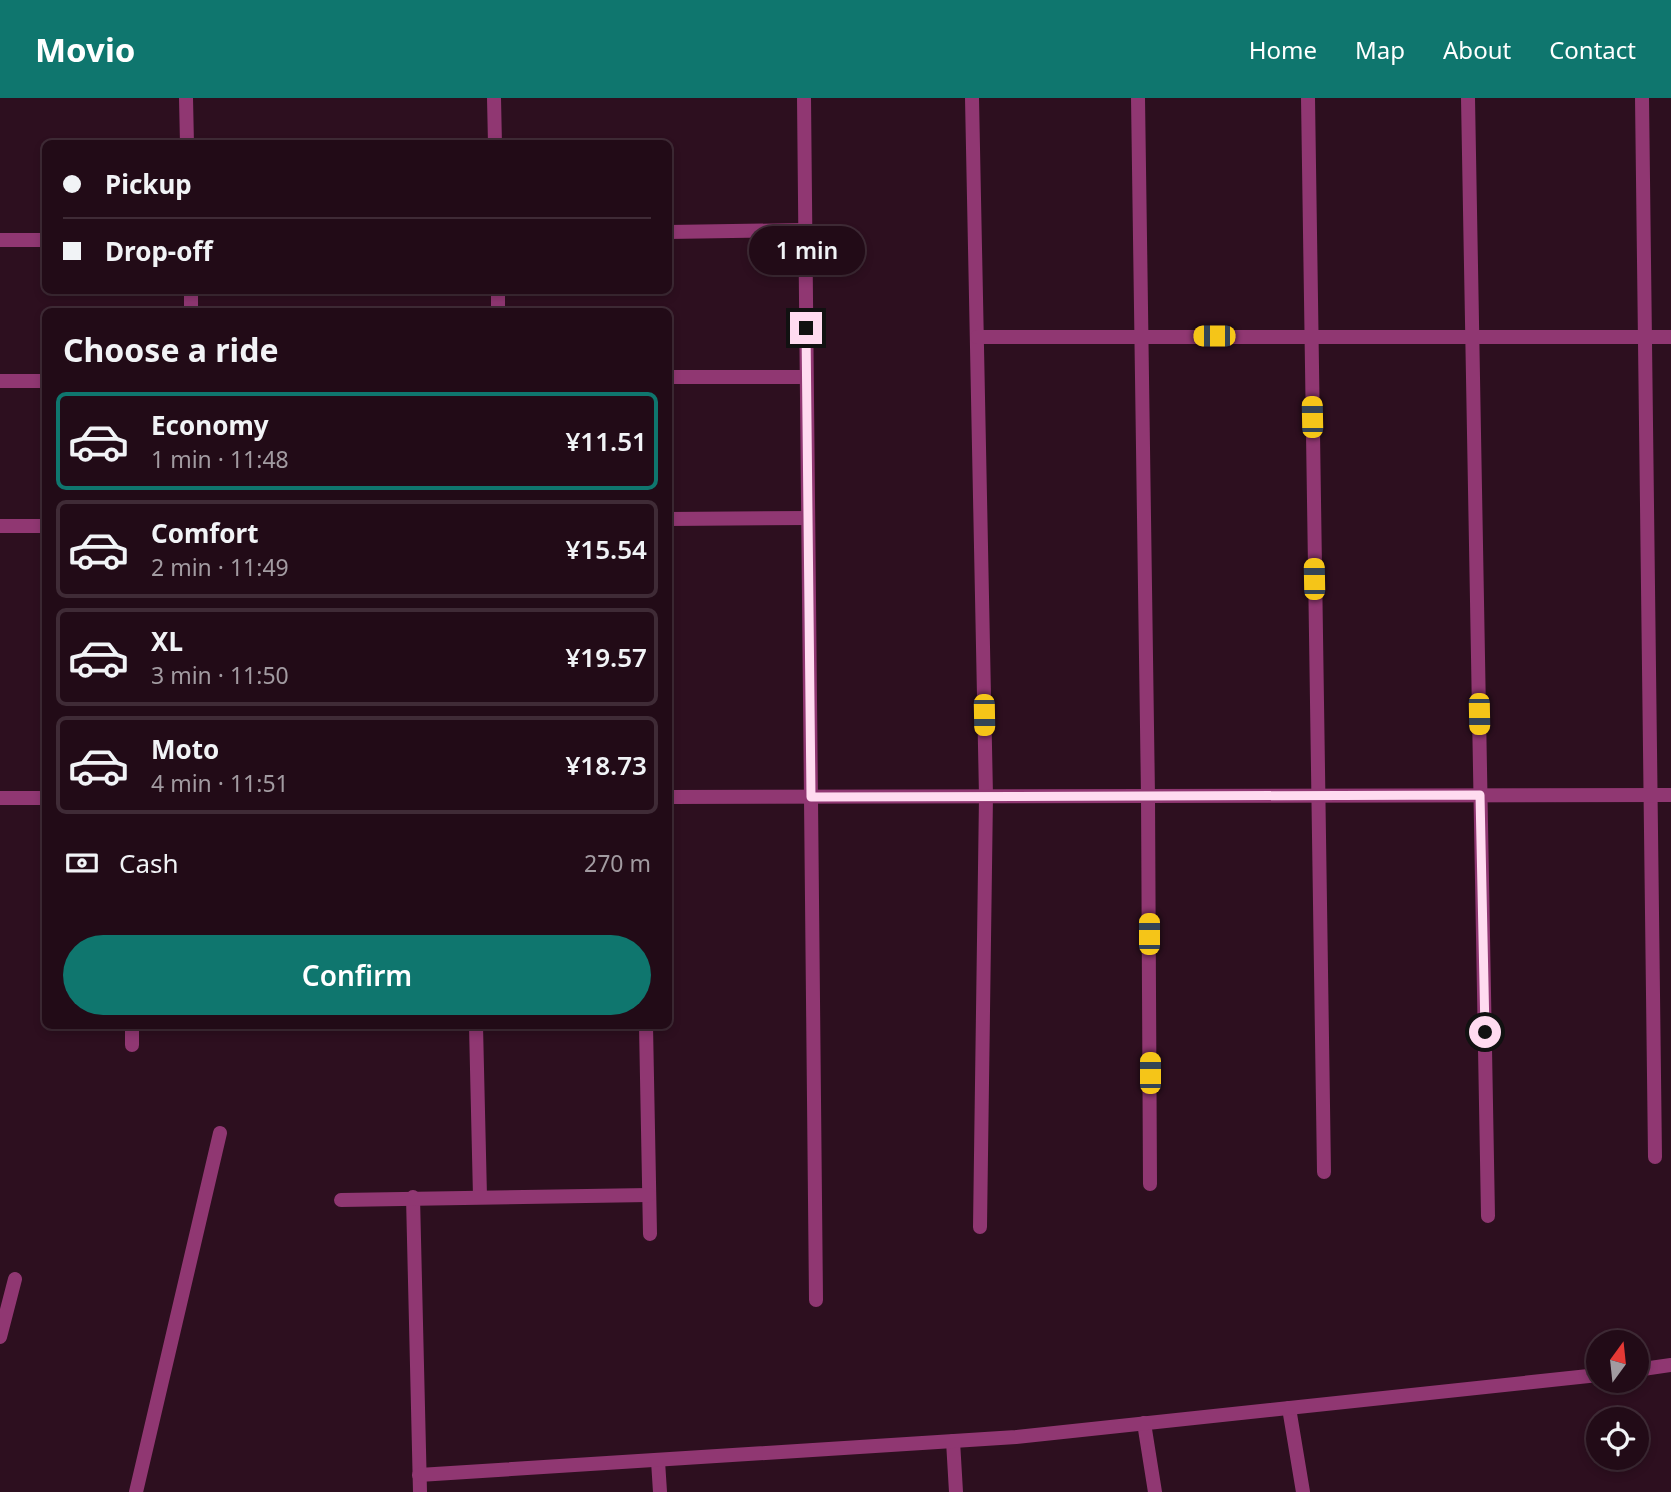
<!DOCTYPE html>
<html lang="en">
<head>
<meta charset="utf-8">
<style>
  body { margin:0; font-family:"Noto Sans",sans-serif; background:#2a1420; color:#f1f3f6; height:100vh; display:flex; flex-direction:column; font-size:26px; white-space:nowrap }
  * { box-sizing:border-box; margin:0 }
  p { font-size:23px; color:#a29ba1 }
  .icon { flex:none; width:38px; height:38px; fill:none; stroke:currentColor; stroke-width:2; stroke-linecap:round; stroke-linejoin:round }
  .map { position:relative; flex:1; overflow:hidden }
  .drawer { position:absolute; left:42px; top:210px; width:630px; height:721px; display:flex; flex-direction:column; background:#220b17; border-radius:10px; box-shadow:0 4px 10px #0003,0 0 0 2px #3f2b36 }
  .drawer>* { flex:none }
  .hud { position:absolute; left:42px; top:42px; width:630px; height:154px; border-radius:10px; box-shadow:0 4px 10px #0003,0 0 0 2px #3f2b36; display:grid; align-content:center; height:154px; padding:0 21px; background:#220b17 }
  .needle { width:46px; rotate:15deg }
  .tools { position:absolute; left:1586px; top:1232px; display:grid; gap:14px }
  .tools a { display:grid; place-items:center; width:63px; height:63px; border-radius:50%; background:#220b17; box-shadow:0 4px 10px #0003,0 0 0 2px #3f2b36; font-size:35px }
  .end { position:absolute; width:32px; height:32px; margin:-16px; border:9px solid #ffdbf0; background:#111; box-shadow:0 0 0 4px #111 }
  .from { border-radius:50% }
  .bubble { position:absolute; height:49px; border-radius:24px; background:#220b17; box-shadow:0 4px 10px #0003,0 0 0 2px #3f2b36; font-size:23px; font-weight:600; line-height:49px; text-align:center }
  .car { position:absolute; width:21px; height:42px; margin:-21px -10px; border-radius:9px; box-shadow:0 0 5px 2px #0007; background:linear-gradient(#f5c518 24%,#345 0 40%,#f5c518 0 76%,#345 0 86%,#f5c518 0) }
  .hud b { display:flex; align-items:center; gap:24px; height:66px; font-size:26px }
  .hud b+b { border-top:2px solid #3f2b36 }
  .hud i { width:18px; height:18px; background:#f1f3f6 }
  ul { padding:0; list-style:none }
  li { display:flex; align-items:center; gap:21px; height:98px; margin:0 14px 10px; padding:0 7px; border:4px solid #3f2b36; border-radius:10px }
  li div { flex:1 }
  li b { display:block; font-size:26px }
  li em { font-style:normal; font-weight:600 }
  li.current { border-color:#0f766e }
  li>.icon { width:63px; height:63px; stroke-width:1.5 }
  h2 { padding:0 21px; font-size:32px; line-height:84px }
  .pay { display:flex; align-items:center; gap:18px; height:77px; padding:0 21px; font-size:26px }
  .pay p { margin-inline-start:auto }
  .action { display:flex; gap:14px; margin-top:auto; padding:14px 21px }
  .action a { flex:1; height:80px; border-radius:42px; background:#0f766e; color:#fff; font-size:28px; font-weight:600; line-height:80px; text-align:center }
  header { display:flex; align-items:center; gap:42px; box-sizing:border-box; height:98px; padding:0 35px; background:#0f766e; color:#fff }
  header strong { font-size:33px }
  nav { display:flex; gap:38px; margin-inline-start:auto; font-size:24px }
  .map>svg:first-child { display:block }
  .lines { fill:none; stroke-linecap:round; stroke-linejoin:round }
  .lane { stroke:#903772; stroke-width:14 }
  .street { stroke:#903772; stroke-width:14 }
  .route { stroke:#ffdbf0; stroke-width:9 }
</style>
</head>
<body>
<header>
<strong>Movio</strong>
<nav><a>Home</a><a>Map</a><a>About</a><a>Contact</a></nav>
</header>
<div class="map">
<svg width="1671" height="1394" viewBox="0 0 1671 1394">
  <rect width="100%" height="100%" fill="#2d0f1f"/>
  <g class="lines">
    <g class="lane">
      <polyline points="186,0 187,46"/>
      <polyline points="494,0 495,46"/>
      <polyline points="804,0 816,1202"/>
      <polyline points="972,0 986,698 980,1129"/>
      <polyline points="1138,0 1148,698 1150,1086"/>
      <polyline points="1308,0 1324,1074"/>
      <polyline points="1468,0 1488,1118"/>
      <polyline points="1642,0 1655,1059"/>
      <polyline points="191,192 191,214"/>
      <polyline points="498,192 498,214"/>
      <polyline points="132,928 132,947"/>
      <polyline points="476,928 480,1099"/>
      <polyline points="646,928 650,1136"/>
      <polyline points="413,1099 420,1394"/>
      <polyline points="341,1102 649,1097"/>
      <polyline points="0,1239 15,1181"/>
      <polyline points="1289,1310 1303,1394"/>
      <polyline points="1144,1325 1155,1394"/>
      <polyline points="953,1343 956,1394"/>
      <polyline points="658,1363 660,1394"/>
      <polyline points="136,1394 220,1035"/>
    </g>
    <g class="street">
      <polyline points="668,134 805,132"/>
      <polyline points="0,142 46,142"/>
      <polyline points="977,239 1671,239"/>
      <polyline points="668,279 806,279"/>
      <polyline points="0,283 46,283"/>
      <polyline points="668,421 808,420"/>
      <polyline points="0,428 46,428"/>
      <polyline points="668,699 1671,697"/>
      <polyline points="0,700 46,700"/>
      <polyline points="1636,1272 1671,1267"/>
      <polyline points="419,1377 1016,1339 1598,1277"/>
    </g>
  </g>
  <g class="lines">
    <polyline class="route" points="806,230 811,699 1480,697 1485,934"/>
  </g>
</svg>
<div class="tools">
<a><svg class="needle" viewBox="-14 -14 28 28"><path d="M0-13l5 13h-10z" fill="#e53935"/><path d="M0 13l5-13h-10z" fill="#a29ba1"/></svg></a>
<a><svg class="icon" aria-label="locate" viewBox="0 0 24 24"><circle cx="12" cy="12" r="6"/><path d="M12 2v4M12 18v4M2 12h4M18 12h4"/></svg></a>
</div>
<i class="end from" style="left:1485px;top:934px"></i>
<i class="end" style="left:806px;top:230px"></i>
<div class="bubble" style="left:749px;top:128px;width:116px">1 min</div>
<i class="car" style="left:1214px;top:238px;rotate:270deg"></i>
<i class="car" style="left:1312px;top:319px;rotate:359deg"></i>
<i class="car" style="left:1314px;top:481px;rotate:359deg"></i>
<i class="car" style="left:1479px;top:616px;rotate:179deg"></i>
<i class="car" style="left:984px;top:617px;rotate:179deg"></i>
<i class="car" style="left:1149px;top:836px;rotate:0deg"></i>
<i class="car" style="left:1150px;top:975px;rotate:0deg"></i>
<div class="hud">
<b><i class="from"></i>Pickup</b>
<b><i></i>Drop-off</b>
</div>
<section class="drawer">
<h2>Choose a ride</h2>
<ul>
<li class="current"><svg class="icon" aria-label="car" viewBox="0 0 24 24"><path d="M5 17H2v-5l4-1 3-4h7l3 4 3 1v5h-3M9 17h6M6 11h13"/><circle cx="7" cy="17" r="2"/><circle cx="17" cy="17" r="2"/></svg><div><b>Economy</b><p>1 min · 11:48</p></div><em>¥11.51</em></li>
<li><svg class="icon" aria-label="car" viewBox="0 0 24 24"><path d="M5 17H2v-5l4-1 3-4h7l3 4 3 1v5h-3M9 17h6M6 11h13"/><circle cx="7" cy="17" r="2"/><circle cx="17" cy="17" r="2"/></svg><div><b>Comfort</b><p>2 min · 11:49</p></div><em>¥15.54</em></li>
<li><svg class="icon" aria-label="car" viewBox="0 0 24 24"><path d="M5 17H2v-5l4-1 3-4h7l3 4 3 1v5h-3M9 17h6M6 11h13"/><circle cx="7" cy="17" r="2"/><circle cx="17" cy="17" r="2"/></svg><div><b>XL</b><p>3 min · 11:50</p></div><em>¥19.57</em></li>
<li><svg class="icon" aria-label="car" viewBox="0 0 24 24"><path d="M5 17H2v-5l4-1 3-4h7l3 4 3 1v5h-3M9 17h6M6 11h13"/><circle cx="7" cy="17" r="2"/><circle cx="17" cy="17" r="2"/></svg><div><b>Moto</b><p>4 min · 11:51</p></div><em>¥18.73</em></li>
</ul>
<div class="pay"><svg class="icon" aria-label="cash" viewBox="0 0 24 24"><path d="M3 7h18v10H3z"/><circle cx="12" cy="12" r="2"/></svg>Cash<p>270 m</p></div>
<div class="action"><a>Confirm</a></div>
</section>
</div>
</body>
</html>
